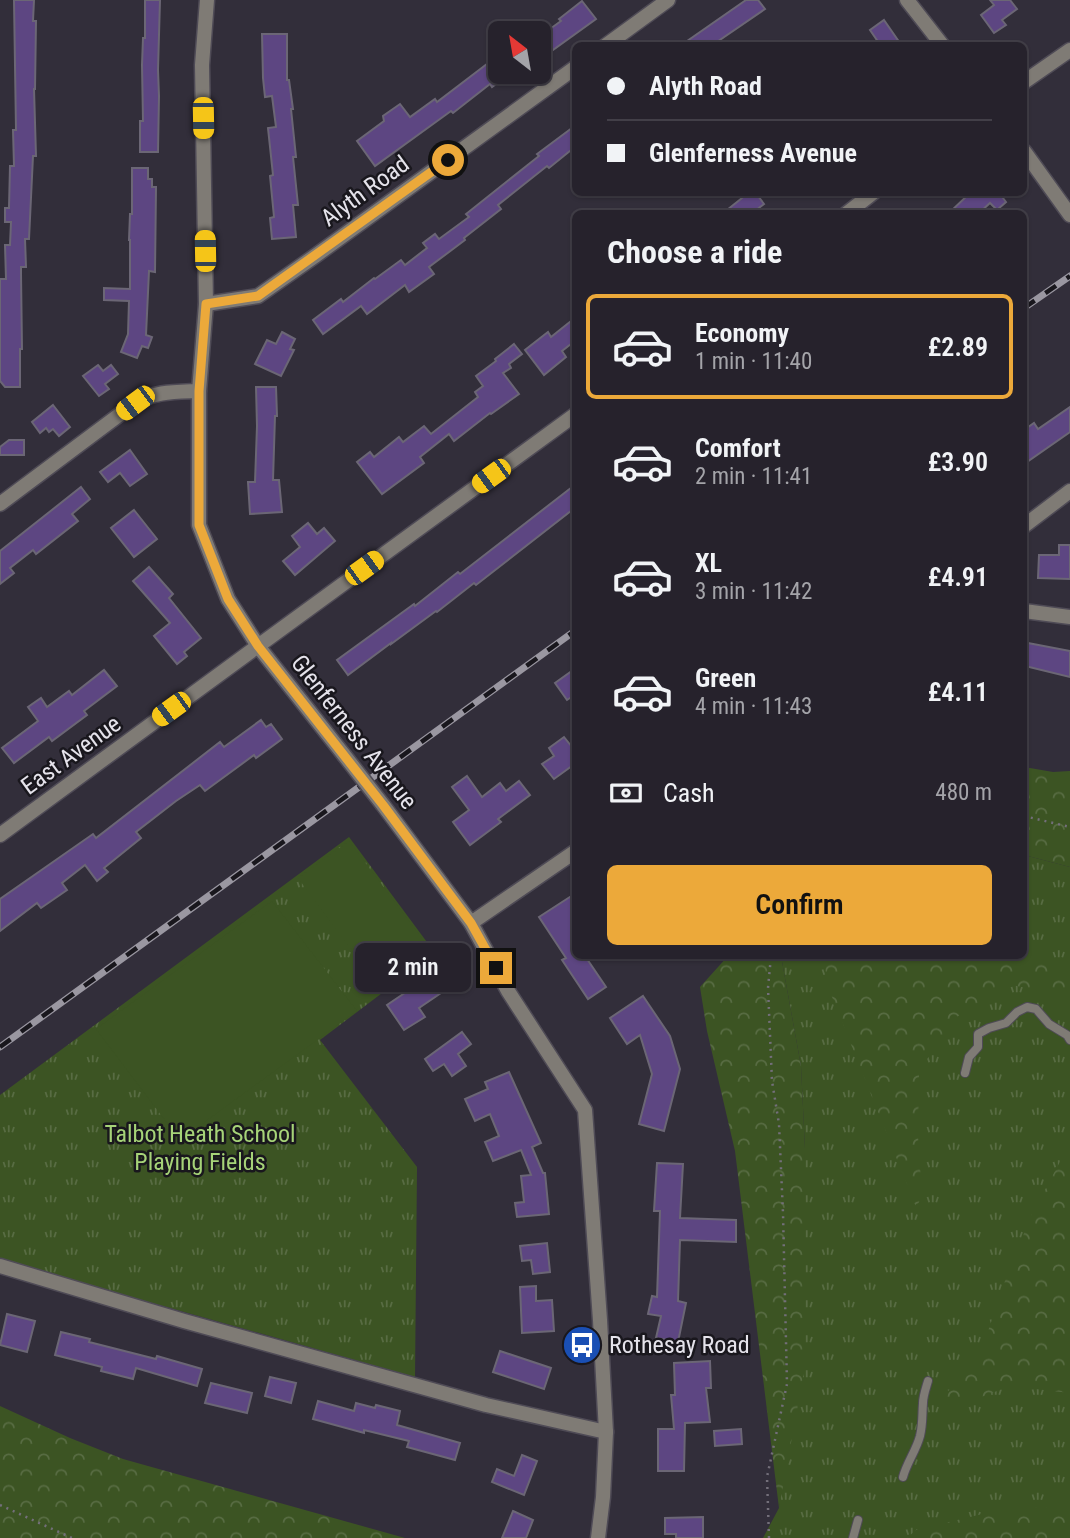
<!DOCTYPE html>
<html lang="en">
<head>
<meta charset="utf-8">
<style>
  body { margin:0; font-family:"Roboto Condensed",sans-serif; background:#2e2a34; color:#f1f3f6; height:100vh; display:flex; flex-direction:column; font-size:26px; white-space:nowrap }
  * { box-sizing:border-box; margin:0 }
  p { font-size:23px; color:#a4a4a9 }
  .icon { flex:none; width:38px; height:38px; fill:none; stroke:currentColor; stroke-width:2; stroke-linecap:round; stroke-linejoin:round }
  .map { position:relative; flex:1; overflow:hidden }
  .drawer { position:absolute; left:572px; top:210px; width:455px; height:749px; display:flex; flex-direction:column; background:#26222c; border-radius:10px; box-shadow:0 2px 5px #0004,0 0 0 2px #423f48 }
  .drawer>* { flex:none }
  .top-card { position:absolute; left:572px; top:42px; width:455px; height:154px; border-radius:10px; box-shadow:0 2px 5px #0004,0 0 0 2px #423f48; display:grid; align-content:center; height:154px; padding:0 35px; background:#26222c }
  .needle { width:46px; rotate:329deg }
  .tools { position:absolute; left:488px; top:21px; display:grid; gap:14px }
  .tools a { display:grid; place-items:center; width:63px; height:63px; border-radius:10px; background:#26222c; box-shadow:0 2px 5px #0004,0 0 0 2px #423f48; font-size:35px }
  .end { position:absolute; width:32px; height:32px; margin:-16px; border:9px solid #eca93a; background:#111; box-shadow:0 0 0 4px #111 }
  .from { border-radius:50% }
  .bubble { position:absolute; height:49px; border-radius:10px; background:#26222c; box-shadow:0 2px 5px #0004,0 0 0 2px #423f48; font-size:23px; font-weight:600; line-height:49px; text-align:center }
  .car { position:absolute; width:21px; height:42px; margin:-21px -10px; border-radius:9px; box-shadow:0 0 5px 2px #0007; background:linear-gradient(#f5c518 24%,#345 0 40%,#f5c518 0 76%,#345 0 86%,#f5c518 0) }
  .top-card b { display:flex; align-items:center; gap:24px; height:66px; font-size:26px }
  .top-card b+b { border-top:2px solid #423f48 }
  .top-card i { width:18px; height:18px; background:#f1f3f6 }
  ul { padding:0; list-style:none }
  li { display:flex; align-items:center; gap:21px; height:105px; margin:0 14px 10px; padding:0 21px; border:4px solid transparent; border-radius:10px }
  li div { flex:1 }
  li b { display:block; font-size:26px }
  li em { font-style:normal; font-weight:600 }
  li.on { border-color:#eca93a }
  li>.icon { width:63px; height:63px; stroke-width:1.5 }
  h2 { padding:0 35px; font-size:32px; line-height:84px }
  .pay { display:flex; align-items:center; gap:18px; height:77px; padding:0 35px; font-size:26px }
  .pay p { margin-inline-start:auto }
  .button { display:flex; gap:14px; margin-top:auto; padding:14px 35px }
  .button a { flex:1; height:80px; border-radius:10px; background:#eca93a; color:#111; font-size:28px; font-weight:600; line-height:80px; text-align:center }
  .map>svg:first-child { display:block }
  .grass { fill:url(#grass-tufts) }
  .forest { fill:url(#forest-crowns) }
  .garden { fill:#3c5423 }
  .building { fill:#5d4682; stroke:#6b6675; stroke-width:2 }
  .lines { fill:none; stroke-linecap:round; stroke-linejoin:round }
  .service-casing { stroke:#4f4b56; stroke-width:10 }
  .minor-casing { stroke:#4f4b56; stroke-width:17 }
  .tertiary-casing { stroke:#4f4b56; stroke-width:17 }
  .path { stroke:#736f7a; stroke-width:2.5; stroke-dasharray:2 5; stroke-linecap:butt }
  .service { stroke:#7f7b75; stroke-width:8 }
  .minor { stroke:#7f7b75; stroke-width:14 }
  .tertiary { stroke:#7f7b75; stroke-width:14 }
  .rail-casing { stroke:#9a97a1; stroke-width:7 }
  .rail { stroke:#19171d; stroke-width:4.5; stroke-dasharray:13; stroke-linecap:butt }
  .tertiary-bridge-casing { stroke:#4f4b56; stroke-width:17; stroke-linecap:butt }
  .tertiary-bridge { stroke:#7f7b75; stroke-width:14 }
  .route { stroke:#eca93a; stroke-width:9 }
  .labels { text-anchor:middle; stroke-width:5; stroke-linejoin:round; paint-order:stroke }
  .street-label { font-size:24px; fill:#e5e3eb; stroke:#19171d }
  .park-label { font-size:24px; fill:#a6d378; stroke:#19171d }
  .poi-label { font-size:24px; fill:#e5e3eb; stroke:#19171d; text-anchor:start }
</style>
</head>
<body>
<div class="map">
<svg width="1070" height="1538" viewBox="0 0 1070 1538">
  <defs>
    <pattern id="grass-tufts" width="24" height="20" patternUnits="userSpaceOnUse" patternTransform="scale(1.75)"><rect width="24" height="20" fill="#3c5423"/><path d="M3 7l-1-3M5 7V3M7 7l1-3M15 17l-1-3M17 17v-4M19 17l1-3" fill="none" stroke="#586c43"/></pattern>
    <pattern id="forest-crowns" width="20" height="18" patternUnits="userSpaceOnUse" patternTransform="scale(1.75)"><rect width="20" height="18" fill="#3c5423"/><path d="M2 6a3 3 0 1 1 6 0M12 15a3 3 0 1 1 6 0" fill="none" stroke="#586c43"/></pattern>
  </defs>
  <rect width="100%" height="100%" fill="#322e3a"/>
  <g class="grass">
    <polygon points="349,837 435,953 320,1040 417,1167 415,1377 0,1260 0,1095"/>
    <polygon points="1024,855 1070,867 1070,1538 763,1538 779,1508 805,1149 801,1066 781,956 1024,956"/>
  </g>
  <g class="forest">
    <polygon points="1024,767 1053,772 1070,771 1070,867 1024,855"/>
    <polygon points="728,956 781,956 801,1066 805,1149 804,1372 779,1508 735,1151 707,1031 700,987"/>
    <polygon points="826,956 981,956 1070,964 1070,1008 1050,992 1011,985 955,1018 919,1071 918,1136 922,1197 916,1207 826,982 825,959"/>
    <polygon points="1070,1143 1070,1393 1010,1386 953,1408 945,1395 982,1349 1007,1275 1031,1216"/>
    <polygon points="0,1406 70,1438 123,1459 405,1538 0,1538"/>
    <polygon points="1070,1507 1070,1538 907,1538 916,1530 1007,1508"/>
  </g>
  <g class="garden">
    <polygon points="349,841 433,953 382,991 298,878"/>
    <polygon points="272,901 357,1011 180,1140 96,1029"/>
  </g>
  <g class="building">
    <polygon points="14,0 34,0 33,21 36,21 35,89 34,89 36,156 33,156 29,239 25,239 26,267 21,267 21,274 22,349 20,349 20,387 5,387 0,381 0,279 6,279 5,245 10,245 11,222 5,222 5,208 9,208 10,166 14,166 13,130 16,130"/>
    <polygon points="145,0 160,0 158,70 159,96 158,152 140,152 140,121 143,121 142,65 143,38 145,38"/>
    <polygon points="746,0 758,0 765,9 711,46 680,46"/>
    <polygon points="990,0 1010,0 1017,9 1002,20 1006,25 994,33 981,15 994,5"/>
    <polygon points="582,1 596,19 539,60 539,37 561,21 559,19"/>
    <polygon points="884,20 902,46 881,46 870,30"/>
    <polygon points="262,34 287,34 287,80 289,80 293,109 291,109 296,157 293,157 298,205 293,205 296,237 272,239 270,218 274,217 270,176 273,175 268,128 276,127 272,96 265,97 263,78"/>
    <polygon points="500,54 500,72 512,72 492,87 490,84 453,113 451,111 375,166 357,141 384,121 383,116 400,104 410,117 435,99 437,102"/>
    <polygon points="576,125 576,146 549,168 547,166 498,205 501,209 464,238 465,240 429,267 434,274 409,292 405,285 367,314 361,306 323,334 313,320 341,299 343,302 374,278 375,279 401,260 405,265 427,248 423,243 435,234 439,239 469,217 466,214 539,156 537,154"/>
    <polygon points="132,168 148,168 148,179 152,179 152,187 156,187 155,272 149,271 146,335 152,337 148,348 142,346 137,358 121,352 128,334 129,301 104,300 104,288 130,289 130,240 129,240 130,214 132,214"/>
    <polygon points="738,192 755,192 764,204 751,214 722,214 742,198"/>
    <polygon points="971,192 1001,192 1000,194 1006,202 997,210 990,203 978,214 948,214"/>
    <polygon points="576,317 576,340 562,351 566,357 544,375 525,350 548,332 551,337"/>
    <polygon points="282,332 295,339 290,349 294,350 281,376 255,364 267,340 276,344"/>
    <polygon points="514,344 522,354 509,364 511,368 503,373 519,394 491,414 490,413 454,441 449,434 420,457 424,463 382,494 357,462 370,452 374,457 399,437 403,442 424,426 431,434 478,397 475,392 483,386 476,376 496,361 495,359"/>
    <polygon points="98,365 103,371 111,365 118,374 105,384 109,389 99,396 83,376"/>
    <polygon points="256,387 276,387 277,416 275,416 273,480 279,480 282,512 250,514 248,482 255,482 257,426"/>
    <polygon points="53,405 70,427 59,436 53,429 49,432 46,428 40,433 32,422"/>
    <polygon points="1070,407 1070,432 1024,464 1024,430 1034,423 1038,429"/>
    <polygon points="9,440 24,440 24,455 0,455 0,447"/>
    <polygon points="130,450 147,474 130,486 120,473 108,482 100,472"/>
    <polygon points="576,484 576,507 476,585 474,583 437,612 436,611 391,644 391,643 348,675 337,660 414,604 415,606 458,572 460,574"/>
    <polygon points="81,487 90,499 72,514 78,521 36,554 33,550 10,568 14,573 0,584 0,551"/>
    <polygon points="134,510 157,539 134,557 111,528"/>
    <polygon points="308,523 317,534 324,528 335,541 295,575 283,561 300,547 292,536"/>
    <polygon points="1059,545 1070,545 1070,579 1038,578 1039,555 1059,555"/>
    <polygon points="149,567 173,594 169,598 201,638 184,652 187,656 177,664 154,636 170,623 133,581"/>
    <polygon points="1028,643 1070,651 1070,677 1025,666"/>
    <polygon points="576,668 576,694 567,700 555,683"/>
    <polygon points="104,670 117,686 84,711 87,715 52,741 49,737 14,763 2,748 38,721 28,707 41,698 47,707 69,691 72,695"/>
    <polygon points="261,720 266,727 271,724 282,739 256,758 254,755 205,791 200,785 176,801 136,832 141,838 104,868 108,872 97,881 85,865 62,883 67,890 41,908 37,903 0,931 0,899 93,834 96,838 220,742 224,747"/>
    <polygon points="564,737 576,752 576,763 554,779 542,764 554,756 549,748"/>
    <polygon points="467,776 482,797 500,783 506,791 519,781 530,795 498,819 501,822 470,845 453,822 469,810 452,787"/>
    <polygon points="576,893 576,956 585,956 606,987 588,999 562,960 566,958 539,917"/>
    <polygon points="430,976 441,993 419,1008 425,1017 404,1030 387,1005"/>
    <polygon points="643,996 670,1036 680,1069 664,1131 639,1124 652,1074 640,1035 627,1044 610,1018"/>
    <polygon points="462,1032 471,1044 458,1054 466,1066 452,1076 444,1064 433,1071 425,1059"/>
    <polygon points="509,1072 541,1143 532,1147 543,1173 545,1173 549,1214 517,1217 515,1203 524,1202 521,1176 531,1175 521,1150 493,1161 485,1142 499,1136 490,1114 475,1121 465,1099 488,1089 485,1082"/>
    <polygon points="657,1163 683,1164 680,1218 736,1220 736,1242 680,1240 678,1301 686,1303 678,1342 656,1338 661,1316 648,1314 652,1296 657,1297 660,1211 654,1211"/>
    <polygon points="547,1243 550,1272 533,1274 531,1260 522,1261 520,1246"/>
    <polygon points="536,1286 536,1301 552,1300 554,1331 522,1333 520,1287"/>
    <polygon points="7,1314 35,1321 27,1352 0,1345"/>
    <polygon points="61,1332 90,1339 89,1342 156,1359 157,1356 202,1369 197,1386 136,1368 133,1379 101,1371 102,1367 55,1355"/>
    <polygon points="500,1351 551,1368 544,1389 493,1372"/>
    <polygon points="710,1361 711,1388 706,1388 710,1422 685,1423 684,1471 658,1471 658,1429 674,1429 671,1395 675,1395 674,1363"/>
    <polygon points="270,1377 296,1383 291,1403 265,1396"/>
    <polygon points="211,1383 252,1393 247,1413 205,1403"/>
    <polygon points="318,1401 354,1411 356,1403 375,1408 376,1405 400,1411 397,1425 460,1443 455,1460 407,1447 409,1441 364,1430 364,1433 313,1419"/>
    <polygon points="741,1429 742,1444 715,1446 714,1431"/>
    <polygon points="522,1455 537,1461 524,1495 492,1482 497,1469 514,1476"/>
    <polygon points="513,1511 533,1520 526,1538 502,1538"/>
    <polygon points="703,1517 703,1538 676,1538 676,1534 665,1534 665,1518"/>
  </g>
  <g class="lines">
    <g class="service-casing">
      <g id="service">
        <polyline points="965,1073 969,1057 978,1047 978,1034 989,1028 1006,1023 1017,1012 1027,1007 1036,1009 1049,1024 1067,1035 1070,1040"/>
        <path d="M 903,1477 C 907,1462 916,1451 920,1436 C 923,1423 922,1415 923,1403 C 923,1396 926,1388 928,1381"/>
        <polyline points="853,1538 858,1520"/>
      </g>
    </g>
    <g class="minor-casing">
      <g id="minor">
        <polyline points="907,0 943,46"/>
        <polyline points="605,46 668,0"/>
        <polyline points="1024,151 1070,215"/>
        <polyline points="206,304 258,296 315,256 576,67"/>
        <path d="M 0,504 L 135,403 C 155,391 176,392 199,391"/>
        <polyline points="1024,526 1070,491"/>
        <polyline points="1024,611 1070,617"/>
        <polyline points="0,835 258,646"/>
        <polyline points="471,923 576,851"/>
        <polyline points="0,1266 184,1321 486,1405 606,1432"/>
      </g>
    </g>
    <g class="tertiary-casing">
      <g id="tertiary">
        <polyline points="207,0 202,65 206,304 199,391 199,525 228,599 258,646 344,755"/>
        <polyline points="1024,82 1070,50"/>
        <polyline points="846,214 874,192"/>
        <polyline points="258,646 576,414"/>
        <polyline points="383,805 471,923 508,991 585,1110 600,1320 606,1432 603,1497 598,1538"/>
      </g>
    </g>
    <g class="path">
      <polyline points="1024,816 1070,827"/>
      <polyline points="0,1505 72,1538"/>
      <polyline points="769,1538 767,1477 787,1384 783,1213 779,1124 772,1081 768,988 771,956"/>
    </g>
    <use href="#service" class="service"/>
    <use href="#minor" class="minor"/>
    <use href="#tertiary" class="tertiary"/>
    <g class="rail-casing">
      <g id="rail">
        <polyline points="1024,308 1070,276"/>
        <polyline points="0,1047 576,630"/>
      </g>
    </g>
    <use href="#rail" class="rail"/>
    <g class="tertiary-bridge-casing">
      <polyline id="tertiary-bridge" points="344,755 383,805"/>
    </g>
    <use href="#tertiary-bridge" class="tertiary-bridge"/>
  </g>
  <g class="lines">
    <polyline class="route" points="448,160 258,296 206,304 199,391 199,525 228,599 258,646 383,805 471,923 496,968"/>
  </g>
  <defs>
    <g id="bus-disc" transform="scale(2.0125)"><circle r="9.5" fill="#1a4fb4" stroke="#19171d"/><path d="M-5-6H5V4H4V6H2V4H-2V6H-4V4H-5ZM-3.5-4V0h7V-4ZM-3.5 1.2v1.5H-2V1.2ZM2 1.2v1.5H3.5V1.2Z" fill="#fff"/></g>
  </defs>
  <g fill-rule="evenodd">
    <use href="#bus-disc" x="582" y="1345"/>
  </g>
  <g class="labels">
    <g class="street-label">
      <text transform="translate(365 191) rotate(-36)" y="8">Alyth Road</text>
      <text transform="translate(354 732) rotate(52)" y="8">Glenferness Avenue</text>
      <text transform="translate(71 755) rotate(-36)" y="8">East Avenue</text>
    </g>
    <g class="park-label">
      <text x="200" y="1142">Talbot Heath School<tspan x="200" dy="28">Playing Fields</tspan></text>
    </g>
    <g class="poi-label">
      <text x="609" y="1353">Rothesay Road</text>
    </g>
  </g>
</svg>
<div class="tools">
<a><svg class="needle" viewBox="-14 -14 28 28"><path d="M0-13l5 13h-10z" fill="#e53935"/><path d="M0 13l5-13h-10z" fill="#a4a4a9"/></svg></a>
</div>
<i class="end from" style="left:448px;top:160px"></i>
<i class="end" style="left:496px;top:968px"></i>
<div class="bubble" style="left:355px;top:943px;width:116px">2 min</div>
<i class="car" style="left:203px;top:118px;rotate:179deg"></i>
<i class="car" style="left:205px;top:251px;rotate:359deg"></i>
<i class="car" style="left:135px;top:403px;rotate:233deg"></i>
<i class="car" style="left:491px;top:476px;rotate:234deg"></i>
<i class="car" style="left:364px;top:568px;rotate:54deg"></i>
<i class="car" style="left:171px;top:709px;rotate:234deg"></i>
<div class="top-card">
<b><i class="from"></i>Alyth Road</b>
<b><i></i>Glenferness Avenue</b>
</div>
<section class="drawer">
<h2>Choose a ride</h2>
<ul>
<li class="on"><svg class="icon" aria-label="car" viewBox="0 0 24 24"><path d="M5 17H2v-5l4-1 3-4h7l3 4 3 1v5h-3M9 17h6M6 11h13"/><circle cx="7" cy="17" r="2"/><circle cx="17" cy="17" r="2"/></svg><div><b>Economy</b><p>1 min · 11:40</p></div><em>£2.89</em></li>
<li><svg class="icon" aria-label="car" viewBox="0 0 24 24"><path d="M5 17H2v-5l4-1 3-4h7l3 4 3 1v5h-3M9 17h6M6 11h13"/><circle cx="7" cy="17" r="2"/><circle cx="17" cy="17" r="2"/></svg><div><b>Comfort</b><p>2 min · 11:41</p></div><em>£3.90</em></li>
<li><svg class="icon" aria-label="car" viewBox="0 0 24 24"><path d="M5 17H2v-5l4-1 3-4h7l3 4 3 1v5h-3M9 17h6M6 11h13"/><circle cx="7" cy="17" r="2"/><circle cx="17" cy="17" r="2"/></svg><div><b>XL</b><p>3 min · 11:42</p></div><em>£4.91</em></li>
<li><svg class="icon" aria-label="car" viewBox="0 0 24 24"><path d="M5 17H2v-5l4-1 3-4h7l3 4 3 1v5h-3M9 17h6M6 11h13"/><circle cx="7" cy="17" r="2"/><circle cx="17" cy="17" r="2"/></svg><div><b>Green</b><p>4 min · 11:43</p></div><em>£4.11</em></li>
</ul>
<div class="pay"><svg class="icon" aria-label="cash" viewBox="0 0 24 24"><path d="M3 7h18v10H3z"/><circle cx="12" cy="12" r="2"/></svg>Cash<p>480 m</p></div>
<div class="button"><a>Confirm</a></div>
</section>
</div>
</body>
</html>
